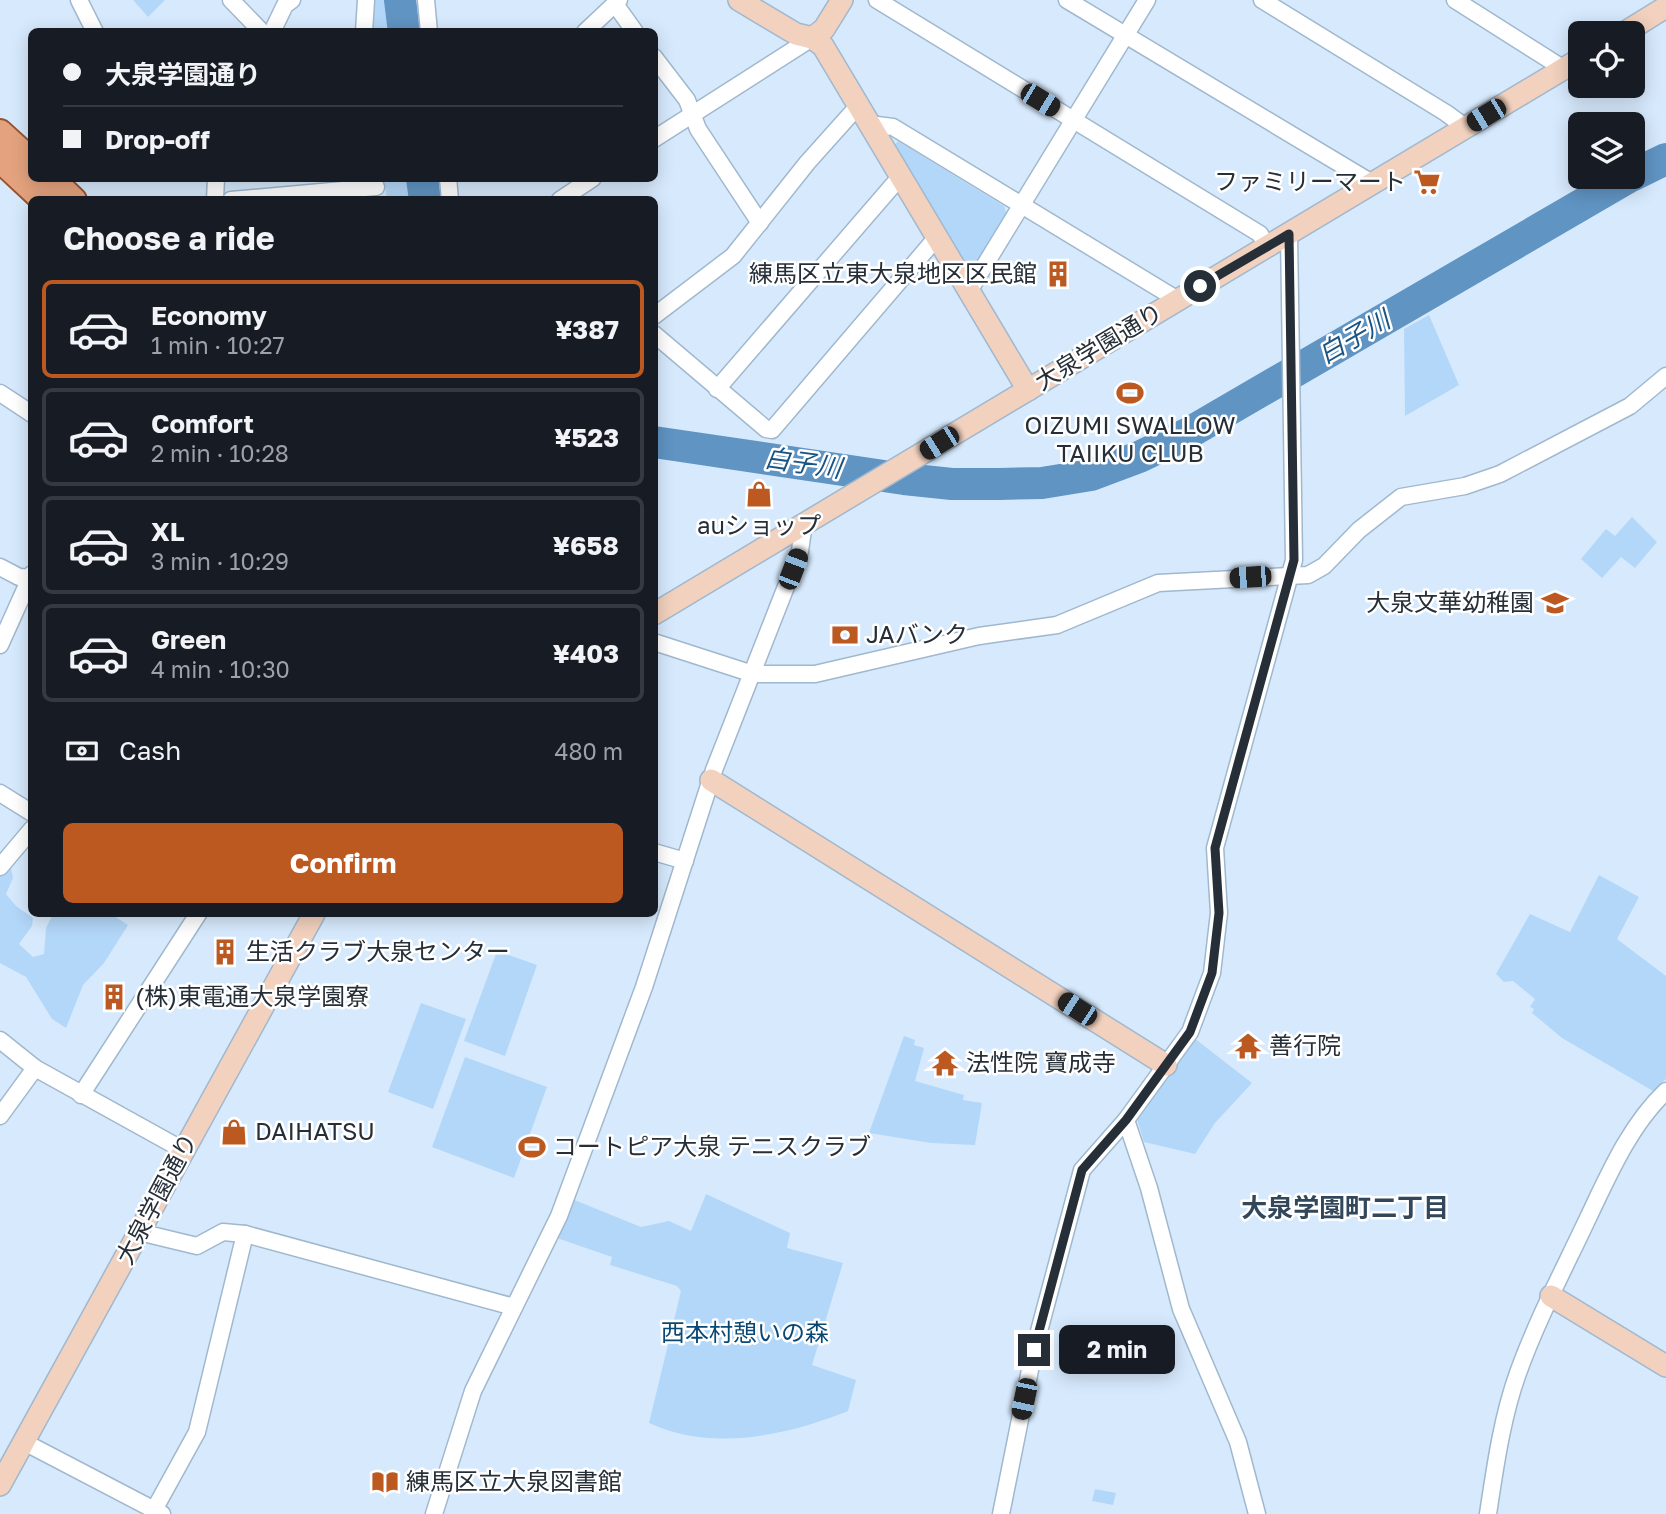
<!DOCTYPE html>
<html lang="en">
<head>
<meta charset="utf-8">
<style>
  body { margin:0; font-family:"Golos Text","Noto Sans JP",sans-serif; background:#20242c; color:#f1f3f6; height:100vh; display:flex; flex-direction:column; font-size:26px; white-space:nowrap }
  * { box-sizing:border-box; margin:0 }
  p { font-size:23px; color:#9ea1a6 }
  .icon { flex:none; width:38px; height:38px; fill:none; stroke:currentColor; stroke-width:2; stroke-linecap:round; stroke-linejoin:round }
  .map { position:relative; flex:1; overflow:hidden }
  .side { position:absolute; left:28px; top:196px; width:630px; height:721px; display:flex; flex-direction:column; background:#171b24; border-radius:10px; box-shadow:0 4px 18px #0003 }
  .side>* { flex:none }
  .top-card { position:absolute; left:28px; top:28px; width:630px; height:154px; border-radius:10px; box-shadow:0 4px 18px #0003; display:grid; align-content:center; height:154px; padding:0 35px; background:#171b24 }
  .controls { position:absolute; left:1568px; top:21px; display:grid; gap:14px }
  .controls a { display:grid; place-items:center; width:77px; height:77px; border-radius:10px; background:#171b24; box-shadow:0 4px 18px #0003; font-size:35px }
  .end { position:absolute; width:32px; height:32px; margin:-16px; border:9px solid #262f38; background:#fff; box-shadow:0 0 0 4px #fff }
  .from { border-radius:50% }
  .bubble { position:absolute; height:49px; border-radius:10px; background:#171b24; box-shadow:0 4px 18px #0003; font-size:23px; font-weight:700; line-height:49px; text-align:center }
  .car { position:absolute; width:21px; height:42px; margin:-21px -10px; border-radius:9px; box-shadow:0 0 5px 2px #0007; background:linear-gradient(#222 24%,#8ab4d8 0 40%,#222 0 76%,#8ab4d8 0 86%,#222 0) }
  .top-card b { display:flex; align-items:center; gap:24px; height:66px; font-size:26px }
  .top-card b+b { border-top:2px solid #363941 }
  .top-card i { width:18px; height:18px; background:#f1f3f6 }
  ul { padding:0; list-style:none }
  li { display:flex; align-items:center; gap:21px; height:98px; margin:0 14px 10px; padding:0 21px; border:4px solid #363941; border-radius:10px }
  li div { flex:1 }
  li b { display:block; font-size:26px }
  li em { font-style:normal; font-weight:700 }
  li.active { border-color:#bc5920 }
  li>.icon { width:63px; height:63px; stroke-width:1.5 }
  h2 { padding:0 35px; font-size:32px; line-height:84px }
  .pay { display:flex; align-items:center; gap:18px; height:77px; padding:0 35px; font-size:26px }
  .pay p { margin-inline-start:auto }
  .action { display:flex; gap:14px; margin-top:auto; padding:14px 35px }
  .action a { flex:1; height:80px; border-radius:10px; background:#bc5920; color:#fff; font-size:28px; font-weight:700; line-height:80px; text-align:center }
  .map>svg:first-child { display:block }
  .green { fill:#b3d7f9 }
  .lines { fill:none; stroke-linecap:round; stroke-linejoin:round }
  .river { stroke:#6094c3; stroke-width:32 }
  .street-casing { stroke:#a0b8ce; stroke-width:19 }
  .secondary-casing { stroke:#a0b8ce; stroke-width:24 }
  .primary-casing { stroke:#96532e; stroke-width:28 }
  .street { stroke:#fff; stroke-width:16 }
  .secondary { stroke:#f2d1be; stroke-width:21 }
  .primary { stroke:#e4a37e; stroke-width:24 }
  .route { stroke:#262f38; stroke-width:9 }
  .labels { text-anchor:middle; stroke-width:5; stroke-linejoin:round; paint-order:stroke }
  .poi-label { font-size:24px; fill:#262f38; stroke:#fff; text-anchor:start }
  .street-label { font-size:24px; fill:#262f38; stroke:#fff }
  .park-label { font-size:24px; fill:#094875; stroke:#fff }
  .water-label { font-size:26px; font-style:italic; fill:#1a5482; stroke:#fff }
  .neighbourhood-label { font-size:26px; font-weight:bold; fill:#33475a; stroke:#fff }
</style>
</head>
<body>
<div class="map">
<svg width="1666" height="1514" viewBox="0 0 1666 1514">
  <rect width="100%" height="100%" fill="#d7eafd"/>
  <g class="green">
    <polygon points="133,0 165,0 148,17"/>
    <polygon points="374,0 387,0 390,31 372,32"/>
    <polygon points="898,141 1004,206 1007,215 974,266 967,266 895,144"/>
    <polygon points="384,179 408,179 411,199 387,199"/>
    <polygon points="1429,315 1459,385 1405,416 1404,329"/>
    <polygon points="1632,517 1657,542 1635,568 1621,557 1602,578 1581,559 1606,529 1615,536"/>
    <polygon points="7,868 11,868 13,878 6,894 16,906 33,918 32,926 19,944 33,957 44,954 46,928 53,914 111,914 128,925 104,963 83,985 66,1028 52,1019 26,977 0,963 0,874"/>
    <polygon points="1599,875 1639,897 1617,939 1666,976 1666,1079 1653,1091 1562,1038 1532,1013 1534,1009 1530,1007 1535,999 1513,981 1504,982 1496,974 1530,914 1570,932"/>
    <polygon points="497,951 537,965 505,1056 464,1041"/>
    <polygon points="421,1003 466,1019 433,1109 388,1092"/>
    <polygon points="904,1036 915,1040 914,1045 924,1048 915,1081 964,1095 963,1100 982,1103 975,1145 931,1143 869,1133"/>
    <polygon points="1194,1038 1252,1083 1215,1123 1195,1154 1144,1142 1136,1116"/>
    <polygon points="465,1057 547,1087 514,1178 432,1147"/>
    <path d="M 706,1194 L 790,1233 L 787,1248 L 843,1263 L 812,1365 L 856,1380 L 848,1411 C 786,1436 711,1452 649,1423 L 681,1291 L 677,1286 L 610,1265 L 612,1257 L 554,1237 L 572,1199 L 641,1227 L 669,1221 L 691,1231 Z"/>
    <polygon points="1095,1489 1116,1493 1113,1505 1092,1501"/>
  </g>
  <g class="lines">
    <g class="river">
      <polyline points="400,0 404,32"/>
      <polyline points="1633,175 1666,159"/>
      <polyline points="422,178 425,200"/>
      <polyline points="654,442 904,479 952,484 999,484 1042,483 1091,475 1139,457 1187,434 1629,177"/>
    </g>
    <g class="street-casing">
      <g id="street">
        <polyline points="79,0 95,32"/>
        <polyline points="231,0 262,32"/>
        <polyline points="426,0 429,32"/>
        <polyline points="877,0 1260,234 1266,246"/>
        <polyline points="1067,0 1372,183"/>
        <polyline points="1262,0 1446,113 1465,127"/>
        <polyline points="1455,0 1564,69"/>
        <polyline points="615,4 635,32"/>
        <polyline points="272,32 285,5 292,0"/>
        <polyline points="364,32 366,0"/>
        <polyline points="585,32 619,0"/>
        <polyline points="654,57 687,100 698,129 760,223"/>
        <polyline points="869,124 893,127 1178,300"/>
        <polyline points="654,139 812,38"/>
        <polyline points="448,178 450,200"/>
        <polyline points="215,200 216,178"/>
        <polyline points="231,200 376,187"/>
        <polyline points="560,200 593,178"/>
        <polyline points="969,291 1147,0"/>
        <polyline points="654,316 733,256 807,163 858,106"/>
        <polyline points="654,334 766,429 772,430 937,237"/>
        <polyline points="717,389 900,177"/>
        <polyline points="0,393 32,414"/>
        <polyline points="0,567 19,577 32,578"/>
        <polyline points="654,642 753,674 815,674 979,636 1057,625 1158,583 1308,575 1324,566 1359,530 1401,497 1465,486 1500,474 1630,406 1666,376"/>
        <polyline points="0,645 32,574"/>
        <polyline points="0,793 32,813"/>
        <polyline points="654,852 685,861"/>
        <polyline points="0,867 32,829"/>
        <polyline points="0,1040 35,1068 183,1150"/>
        <polyline points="81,1095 198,914"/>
        <polyline points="0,1116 35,1068"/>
        <polyline points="1126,1120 1149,1188 1181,1309 1238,1442 1257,1514"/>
        <polyline points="139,1232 197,1246 223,1232 245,1234 514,1307"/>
        <polyline points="24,1442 162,1514"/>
        <polyline points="154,1510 197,1432 245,1234"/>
        <polyline points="434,1514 473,1391 559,1216 644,987 714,770 800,551 804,523"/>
        <polyline points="1001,1514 1034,1350 1082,1170 1126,1120 1190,1032 1212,973 1219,913 1215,848 1294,560 1289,234"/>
        <path d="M 1488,1514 C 1495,1468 1502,1417 1518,1373 C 1537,1320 1564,1269 1588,1218 C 1609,1174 1630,1125 1666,1091"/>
      </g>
    </g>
    <g class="secondary-casing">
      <g id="secondary">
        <polyline points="739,0 796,34 812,38 823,46 1028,390"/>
        <polyline points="1624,33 1666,7"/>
        <polyline points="812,38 824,29 842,0"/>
        <polyline points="654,614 1580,59"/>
        <polyline points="711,780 1166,1065"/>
        <polyline points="1551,1296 1666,1366"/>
        <polyline points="0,1485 314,914"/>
      </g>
    </g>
    <g class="primary-casing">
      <g id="primary">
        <polyline points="0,132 32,161"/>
        <polyline points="0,160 43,200"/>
        <polyline points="51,178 74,200"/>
      </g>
    </g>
    <use href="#street" class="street"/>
    <use href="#secondary" class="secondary"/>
    <use href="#primary" class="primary"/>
  </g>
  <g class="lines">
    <polyline class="route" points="1034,1350 1082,1170 1126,1120 1190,1032 1212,973 1219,913 1215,848 1294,560 1289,234 1200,286"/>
  </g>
  <defs>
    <g id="supermarket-bare" transform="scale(2.1)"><path d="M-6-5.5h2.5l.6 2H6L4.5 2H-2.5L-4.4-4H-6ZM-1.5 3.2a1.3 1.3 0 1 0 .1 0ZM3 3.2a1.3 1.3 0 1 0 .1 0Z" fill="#bc5920" stroke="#fff" stroke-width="2.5" paint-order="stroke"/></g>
    <g id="building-bare" transform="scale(2.1)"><path d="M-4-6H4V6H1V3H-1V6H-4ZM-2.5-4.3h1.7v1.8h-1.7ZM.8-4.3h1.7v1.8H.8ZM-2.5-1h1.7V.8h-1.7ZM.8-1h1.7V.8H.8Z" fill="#bc5920" stroke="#fff" stroke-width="2.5" paint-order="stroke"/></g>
    <g id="stadium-bare" transform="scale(2.1)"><path d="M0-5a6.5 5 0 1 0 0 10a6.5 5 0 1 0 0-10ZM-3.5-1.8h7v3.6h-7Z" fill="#bc5920" stroke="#fff" stroke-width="2.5" paint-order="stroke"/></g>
    <g id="shop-bare" transform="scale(2.1)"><path d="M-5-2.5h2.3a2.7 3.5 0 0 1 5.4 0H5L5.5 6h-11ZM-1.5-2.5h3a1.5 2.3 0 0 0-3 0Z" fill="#bc5920" stroke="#fff" stroke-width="2.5" paint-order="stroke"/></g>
    <g id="school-bare" transform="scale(2.1)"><path d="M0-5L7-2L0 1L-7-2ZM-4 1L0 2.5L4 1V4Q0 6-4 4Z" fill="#bc5920" stroke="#fff" stroke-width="2.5" paint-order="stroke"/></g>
    <g id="bank-bare" transform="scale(2.1)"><path d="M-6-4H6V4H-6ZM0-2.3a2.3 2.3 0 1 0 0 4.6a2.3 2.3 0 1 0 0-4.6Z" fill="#bc5920" stroke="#fff" stroke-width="2.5" paint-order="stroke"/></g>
    <g id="temple-bare" transform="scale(2.1)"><path d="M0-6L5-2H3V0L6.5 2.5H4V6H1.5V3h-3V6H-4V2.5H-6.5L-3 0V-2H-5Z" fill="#bc5920" stroke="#fff" stroke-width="2.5" paint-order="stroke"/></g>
    <g id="library-bare" transform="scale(2.1)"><path d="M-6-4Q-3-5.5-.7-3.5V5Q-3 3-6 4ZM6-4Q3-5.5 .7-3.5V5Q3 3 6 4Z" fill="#bc5920" stroke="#fff" stroke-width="2.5" paint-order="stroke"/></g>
  </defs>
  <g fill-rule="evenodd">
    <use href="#supermarket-bare" x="1427" y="182"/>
    <use href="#building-bare" x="1058" y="274"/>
    <use href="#stadium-bare" x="1130" y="393"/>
    <use href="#shop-bare" x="759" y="494"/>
    <use href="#school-bare" x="1555" y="603"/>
    <use href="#bank-bare" x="845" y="635"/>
    <use href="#building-bare" x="225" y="952"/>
    <use href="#building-bare" x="114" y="997"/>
    <use href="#temple-bare" x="1248" y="1046"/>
    <use href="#temple-bare" x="945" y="1063"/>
    <use href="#shop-bare" x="234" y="1132"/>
    <use href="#stadium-bare" x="532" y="1147"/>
    <use href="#library-bare" x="385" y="1482"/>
  </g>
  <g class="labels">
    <g class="poi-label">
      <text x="1406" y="190" text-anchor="end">ファミリーマート</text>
      <text x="1037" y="282" text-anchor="end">練馬区立東大泉地区区民館</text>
      <text x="1130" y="434" text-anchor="middle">OIZUMI SWALLOW<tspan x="1130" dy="28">TAIIKU CLUB</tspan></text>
      <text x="759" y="534" text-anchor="middle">auショップ</text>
      <text x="1534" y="611" text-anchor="end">大泉文華幼稚園</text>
      <text x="866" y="643">JAバンク</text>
      <text x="246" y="960">生活クラブ大泉センター</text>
      <text x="135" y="1005">(株)東電通大泉学園寮</text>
      <text x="1269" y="1054">善行院</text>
      <text x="966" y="1071">法性院 寶成寺</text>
      <text x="255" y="1140">DAIHATSU</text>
      <text x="553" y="1155">コートピア大泉 テニスクラブ</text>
      <text x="406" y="1490">練馬区立大泉図書館</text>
    </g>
    <g class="street-label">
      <text transform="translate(1099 347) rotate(-31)" y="8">大泉学園通り</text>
      <text transform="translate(157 1199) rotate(-62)" y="8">大泉学園通り</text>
    </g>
    <g class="park-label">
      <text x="745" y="1341">西本村憩いの森</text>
    </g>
    <g class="water-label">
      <text transform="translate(1354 337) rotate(-30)" y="9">白子川</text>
      <text transform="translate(803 463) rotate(8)" y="9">白子川</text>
    </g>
    <g class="neighbourhood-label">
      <text x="1345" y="1217">大泉学園町二丁目</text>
    </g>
  </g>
</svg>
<div class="controls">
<a><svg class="icon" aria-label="locate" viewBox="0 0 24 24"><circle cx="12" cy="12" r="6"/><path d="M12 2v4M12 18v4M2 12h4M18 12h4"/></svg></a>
<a><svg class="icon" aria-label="layers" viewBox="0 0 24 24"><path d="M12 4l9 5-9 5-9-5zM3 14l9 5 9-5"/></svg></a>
</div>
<i class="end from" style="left:1200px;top:286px"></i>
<i class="end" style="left:1034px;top:1350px"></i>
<div class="bubble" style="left:1059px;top:1325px;width:116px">2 min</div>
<i class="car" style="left:1040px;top:100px;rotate:121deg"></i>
<i class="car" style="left:1486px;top:115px;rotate:239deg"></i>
<i class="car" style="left:939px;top:443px;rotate:238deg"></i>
<i class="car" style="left:793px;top:569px;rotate:21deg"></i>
<i class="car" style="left:1250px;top:577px;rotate:266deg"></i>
<i class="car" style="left:1077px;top:1009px;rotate:303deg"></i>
<i class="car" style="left:1024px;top:1399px;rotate:192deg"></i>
<div class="top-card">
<b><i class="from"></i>大泉学園通り</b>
<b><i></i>Drop-off</b>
</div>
<section class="side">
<h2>Choose a ride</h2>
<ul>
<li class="active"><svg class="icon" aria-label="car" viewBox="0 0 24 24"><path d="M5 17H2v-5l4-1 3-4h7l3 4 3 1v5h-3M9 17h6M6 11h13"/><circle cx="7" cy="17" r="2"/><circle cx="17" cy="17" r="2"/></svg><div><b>Economy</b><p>1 min · 10:27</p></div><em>¥387</em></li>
<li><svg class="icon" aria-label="car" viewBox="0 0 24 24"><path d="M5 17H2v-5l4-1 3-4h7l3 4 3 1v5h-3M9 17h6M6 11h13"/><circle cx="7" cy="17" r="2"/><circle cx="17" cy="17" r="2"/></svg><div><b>Comfort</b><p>2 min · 10:28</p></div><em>¥523</em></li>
<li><svg class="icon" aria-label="car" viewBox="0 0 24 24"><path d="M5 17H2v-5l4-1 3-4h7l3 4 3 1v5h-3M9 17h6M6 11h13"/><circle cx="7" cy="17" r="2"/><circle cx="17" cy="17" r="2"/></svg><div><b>XL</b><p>3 min · 10:29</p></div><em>¥658</em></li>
<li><svg class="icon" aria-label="car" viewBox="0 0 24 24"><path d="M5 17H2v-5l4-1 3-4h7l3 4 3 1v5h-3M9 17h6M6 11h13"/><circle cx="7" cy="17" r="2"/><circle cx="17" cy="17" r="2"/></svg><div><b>Green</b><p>4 min · 10:30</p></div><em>¥403</em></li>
</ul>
<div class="pay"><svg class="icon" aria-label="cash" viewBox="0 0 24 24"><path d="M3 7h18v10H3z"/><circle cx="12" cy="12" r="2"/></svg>Cash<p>480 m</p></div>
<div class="action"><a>Confirm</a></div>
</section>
</div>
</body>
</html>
